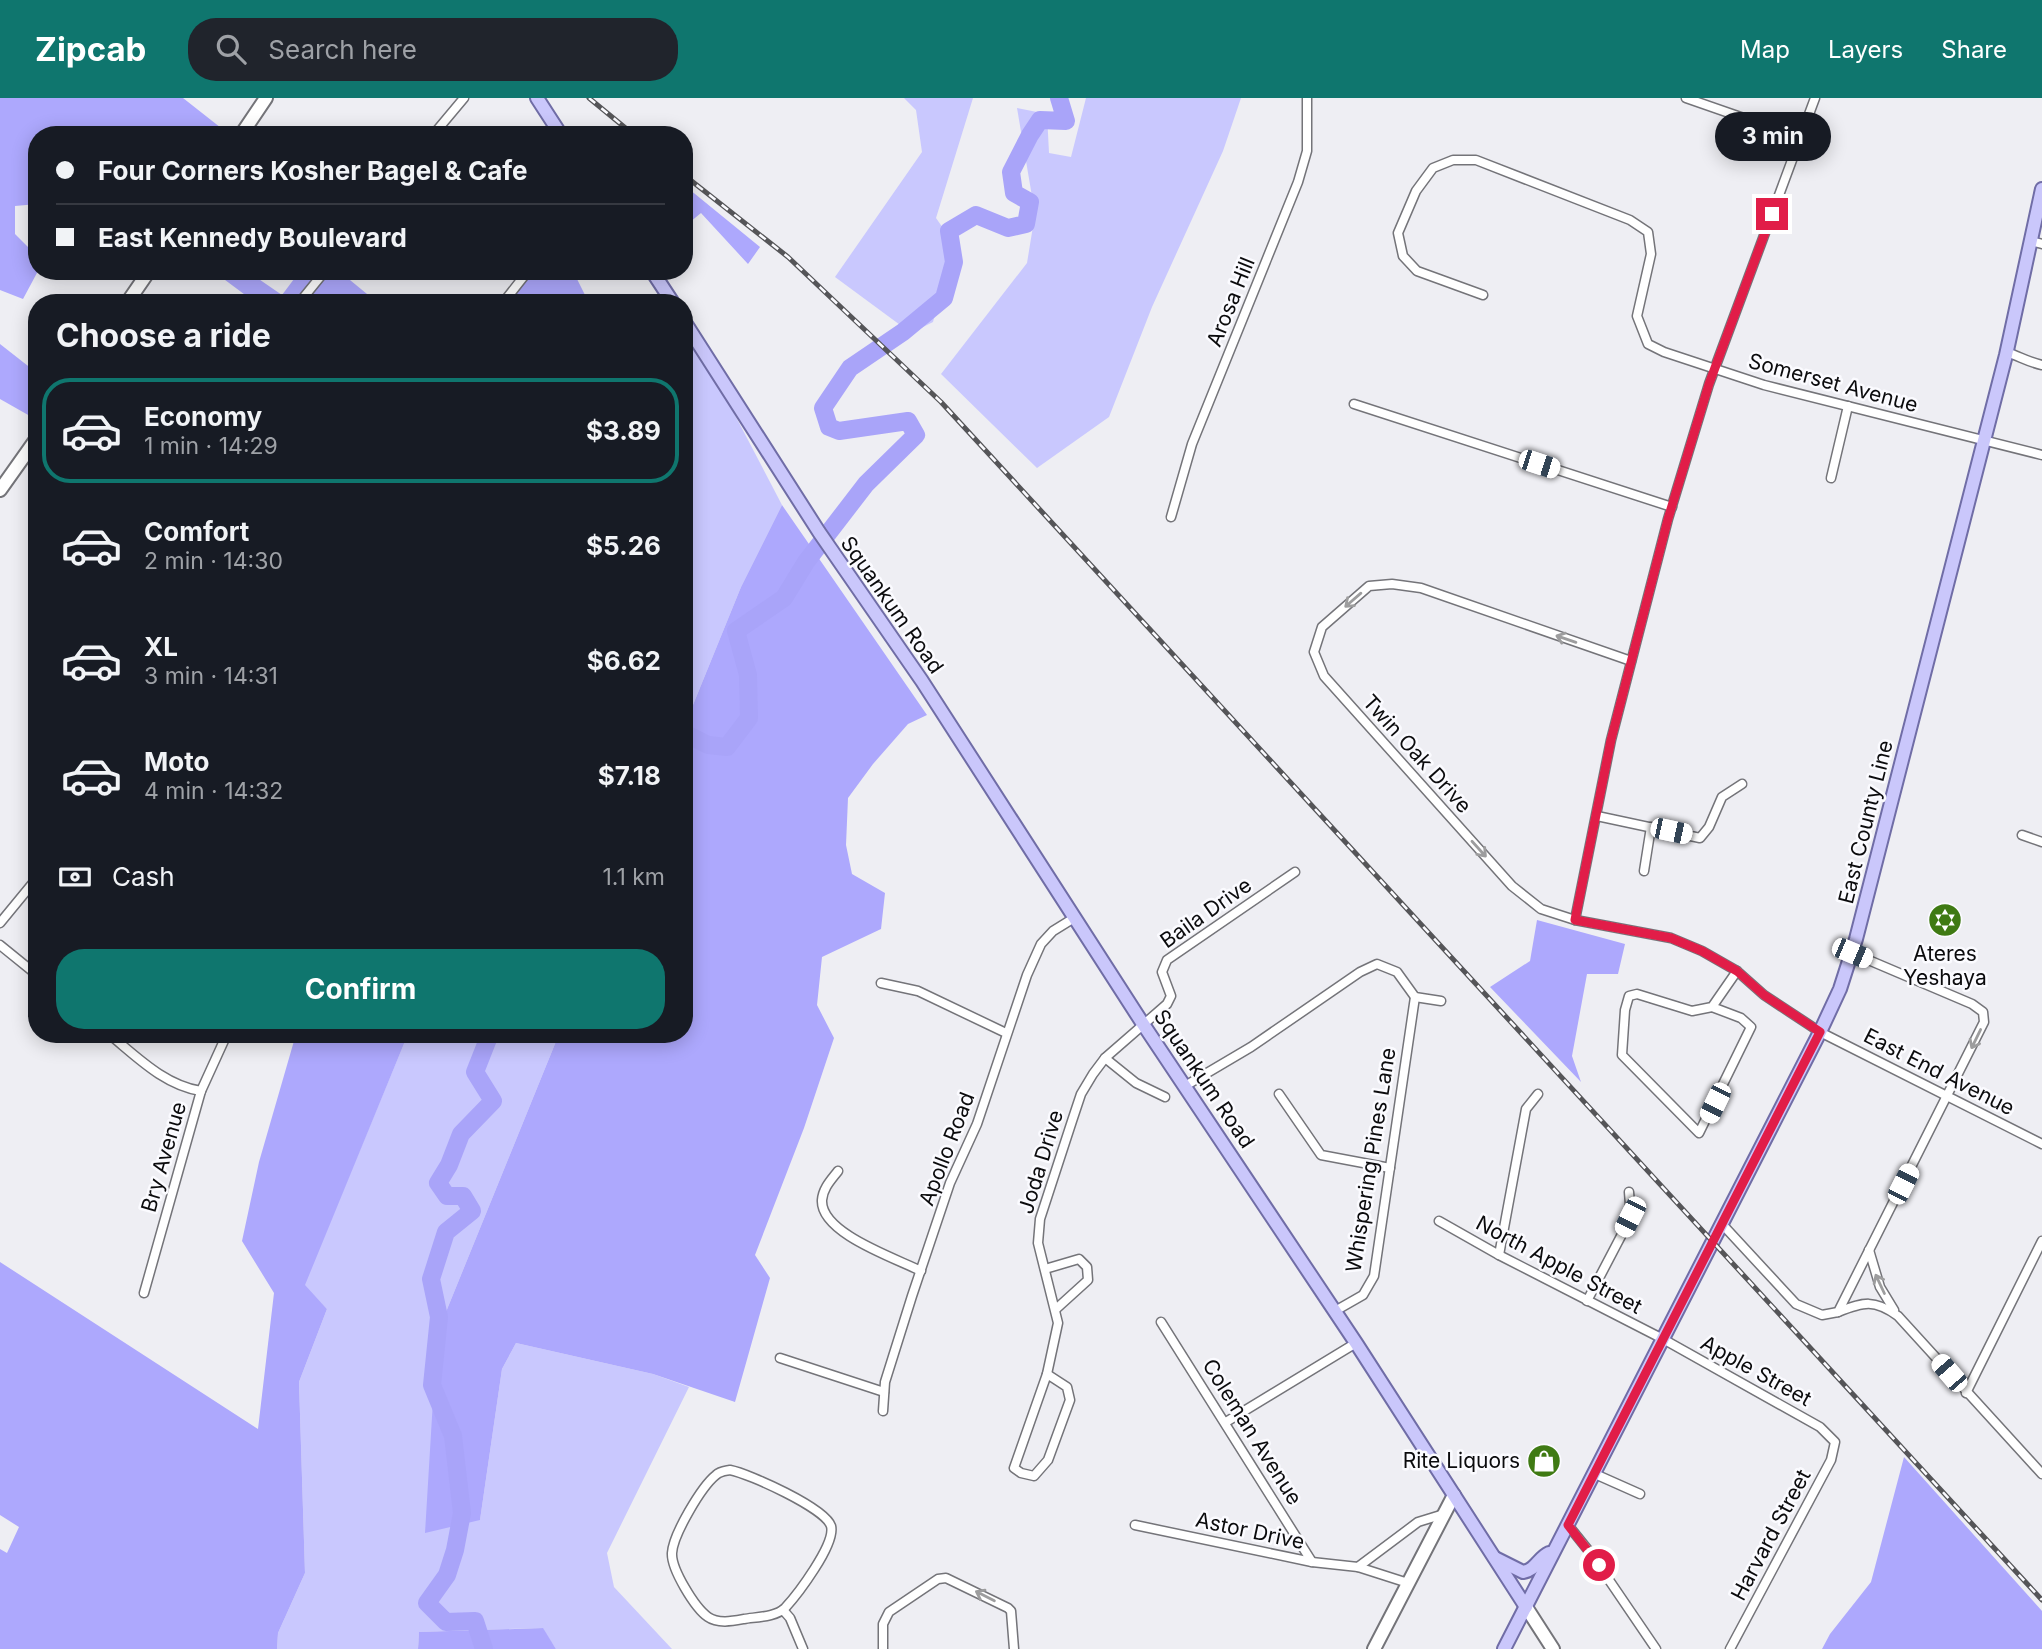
<!DOCTYPE html>
<html lang="en">
<head>
<meta charset="utf-8">
<style>
  body { margin:0; font-family:Inter,sans-serif; background:#20242c; color:#f1f3f6; height:100vh; display:flex; flex-direction:column; font-size:26px; white-space:nowrap }
  * { box-sizing:border-box; margin:0 }
  p { font-size:23px; color:#9ea1a6 }
  .icon { flex:none; width:38px; height:38px; fill:none; stroke:currentColor; stroke-width:2; stroke-linecap:round; stroke-linejoin:round }
  .map { position:relative; flex:1; overflow:hidden }
  .sheet { position:absolute; left:28px; top:196px; width:665px; height:749px; display:flex; flex-direction:column; background:#171b24; border-radius:28px; box-shadow:0 4px 18px #0003 }
  .sheet>* { flex:none }
  .guide { position:absolute; left:28px; top:28px; width:665px; height:154px; border-radius:28px; box-shadow:0 4px 18px #0003; display:grid; align-content:center; height:154px; padding:0 28px; background:#171b24 }
  .end { position:absolute; width:32px; height:32px; margin:-16px; border:9px solid #e11d48; background:#fff; box-shadow:0 0 0 4px #fff }
  .from { border-radius:50% }
  .bubble { position:absolute; height:49px; border-radius:24px; background:#171b24; box-shadow:0 4px 18px #0003; font-size:23px; font-weight:700; line-height:49px; text-align:center }
  .car { position:absolute; width:21px; height:42px; margin:-21px -10px; border-radius:9px; box-shadow:0 0 5px 2px #0007; background:linear-gradient(#fff 24%,#345 0 40%,#fff 0 76%,#345 0 86%,#fff 0) }
  .guide b { display:flex; align-items:center; gap:24px; height:66px; font-size:26px }
  .guide b+b { border-top:2px solid #363941 }
  .guide i { width:18px; height:18px; background:#f1f3f6 }
  ul { padding:0; list-style:none }
  li { display:flex; align-items:center; gap:21px; height:105px; margin:0 14px 10px; padding:0 14px; border:4px solid transparent; border-radius:28px }
  li div { flex:1 }
  li b { display:block; font-size:26px }
  li em { font-style:normal; font-weight:700 }
  li.current { border-color:#0f766e }
  li>.icon { width:63px; height:63px; stroke-width:1.5 }
  h2 { padding:0 28px; font-size:32px; line-height:84px }
  .pay { display:flex; align-items:center; gap:18px; height:77px; padding:0 28px; font-size:26px }
  .pay p { margin-inline-start:auto }
  .action { display:flex; gap:14px; margin-top:auto; padding:14px 28px }
  .action a { flex:1; height:80px; border-radius:28px; background:#0f766e; color:#fff; font-size:28px; font-weight:700; line-height:80px; text-align:center }
  header { display:flex; align-items:center; gap:42px; box-sizing:border-box; height:98px; padding:0 35px; background:#0f766e; color:#fff }
  header strong { font-size:33px }
  nav { display:flex; gap:38px; margin-inline-start:auto; font-size:24px }
  .search { width:490px; height:63px; background:#20242c; display:flex; align-items:center; gap:18px; box-sizing:border-box; padding:0 24px; border-radius:28px; color:#9ea1a6; font-size:26px }
  .map>svg:first-child { display:block }
  .green { fill:#c9c8fe }
  .forest { fill:#ada8fd }
  .lines { fill:none; stroke-linecap:round; stroke-linejoin:round }
  .river { stroke:#a9a4f9; stroke-width:18 }
  .street-casing { stroke:#747479; stroke-width:11 }
  .secondary-casing { stroke:#747479; stroke-width:16 }
  .primary-casing { stroke:#706da6; stroke-width:16 }
  .street { stroke:#fff; stroke-width:8 }
  .secondary { stroke:#fff; stroke-width:12 }
  .primary { stroke:#cac7fb; stroke-width:12 }
  .rail-casing { stroke:#555558; stroke-width:5 }
  .rail { stroke:#fbfbff; stroke-width:2.5; stroke-dasharray:8; stroke-linecap:butt }
  .oneway { stroke:#9d9d9e }
  .route { stroke:#e11d48; stroke-width:9 }
  .labels { text-anchor:middle; stroke-width:5; stroke-linejoin:round; paint-order:stroke }
  .street-label { font-size:21px; fill:#0b0b0d; stroke:#fbfbff }
  .poi-label { font-size:21px; fill:#0b0b0d; stroke:#fbfbff }
</style>
</head>
<body>
<header>
<strong>Zipcab</strong>
<div class="search"><svg class="icon" aria-label="search" viewBox="0 0 24 24"><circle cx="10" cy="10" r="6"/><path d="M15 15l6 6"/></svg>Search here</div>
<nav><a>Map</a><a>Layers</a><a>Share</a></nav>
</header>
<div class="map">
<svg width="2042" height="1551" viewBox="0 0 2042 1551">
  <rect width="100%" height="100%" fill="#eeeef3"/>
  <g class="green">
    <polygon points="904,0 973,0 936,120 954,146 933,224 911,235 835,179 922,54 916,12"/>
    <polygon points="1086,0 1241,0 1223,53 1152,209 1109,319 1037,370 941,276 1027,165 1035,116 1017,10 1047,16 1049,55 1071,59"/>
    <polygon points="684,242 689,243 726,300 782,407 741,489 684,629 684,265 693,259 684,250"/>
    <polygon points="408,936 559,936 437,1236 480,1422 502,1271 516,1245 653,1276 689,1289 607,1455 614,1489 672,1551 556,1551 542,1530 419,1534 418,1551 277,1551 278,1535 305,1475 299,1284 327,1211 304,1187"/>
  </g>
  <g class="forest">
    <polygon points="0,0 183,0 230,37 37,37 37,106 15,108 15,136 37,158 38,173 23,201 0,192"/>
    <polygon points="684,87 760,149 748,166 701,115 684,129"/>
    <polygon points="213,173 247,173 282,197 300,173 339,173 378,205 256,205"/>
    <polygon points="524,173 573,173 589,205 499,205"/>
    <polygon points="0,246 37,275 37,322 0,301"/>
    <polygon points="782,407 927,617 908,626 873,666 848,700 846,747 852,776 885,795 881,831 822,859 817,907 834,940 804,1030 755,1157 770,1180 735,1304 653,1276 516,1245 502,1271 480,1422 425,1435 437,1236 559,936 684,936 684,629 741,489"/>
    <polygon points="1537,822 1625,846 1618,876 1587,876 1572,958 1581,984 1490,889 1530,863"/>
    <polygon points="296,936 408,936 305,1187 327,1211 299,1284 305,1475 278,1535 277,1551 0,1551 0,1451 7,1455 19,1429 0,1417 0,1164 258,1331 274,1195 242,1143 259,1064"/>
    <polygon points="1904,1359 2042,1513 2042,1551 1822,1551 1830,1536 1871,1484"/>
    <polygon points="543,1530 556,1551 418,1551 419,1534"/>
  </g>
  <g class="lines">
    <g class="river">
      <polyline points="684,635 708,647 727,649 749,620 748,577 736,533 784,500 806,464 866,386 916,337 908,323 839,333 829,329 823,310 850,270 903,234 944,200 954,164 949,133 976,117 1008,130 1026,126 1030,104 1014,95 1011,74 1030,37 1040,22 1066,23 1059,0"/>
      <polyline points="484,1551 475,1523 446,1524 427,1505 447,1477 455,1452 462,1415 453,1338 432,1287 439,1219 431,1181 446,1134 472,1113 463,1098 447,1098 438,1085 449,1067 461,1036 493,1003 475,974 490,936"/>
    </g>
    <g class="street-casing">
      <g id="street">
        <polyline points="1686,0 1801,40"/>
        <polyline points="433,37 464,0"/>
        <polyline points="2031,143 2042,146"/>
        <polyline points="1483,197 1417,173 1403,158 1398,135 1416,93 1433,70 1453,62 1476,62 1630,122 1648,134 1651,156 1637,218 1648,246 1664,254 1764,287 2042,357"/>
        <polyline points="299,205 325,173"/>
        <polyline points="503,205 528,173"/>
        <path d="M 2006,254 C 2019,258 2028,264 2042,267"/>
        <polyline points="1354,306 1672,409"/>
        <polyline points="1831,380 1848,308"/>
        <polyline points="1171,419 1192,346 1298,84 1307,53 1307,0"/>
        <polyline points="1631,563 1421,490 1392,486 1369,488 1322,529 1314,554 1324,578 1512,788 1541,811 1575,822 1671,840 1702,853 1737,873 1764,897 1820,934 2042,1046"/>
        <polyline points="1597,718 1700,740 1709,729 1722,699 1742,686"/>
        <polyline points="2022,737 2042,744"/>
        <polyline points="1644,773 1651,729"/>
        <polyline points="1575,822 1611,642 1668,421 1709,286 1815,0"/>
        <polyline points="0,825 37,780"/>
        <polyline points="0,847 37,877"/>
        <polyline points="881,885 918,893 1006,935"/>
        <polyline points="1712,909 1741,920 1751,929 1699,1035 1622,957 1625,912 1629,898 1637,896 1692,913 1712,909 1737,873"/>
        <path d="M 109,936 C 137,959 164,987 201,993"/>
        <polyline points="1105,960 1136,985 1165,999"/>
        <polyline points="1185,988 1251,949 1360,874 1377,866 1397,874 1415,899 1441,903"/>
        <polyline points="1279,996 1321,1057 1390,1070"/>
        <path d="M 838,1073 C 831,1082 823,1090 822,1102 C 820,1135 895,1160 921,1173"/>
        <polyline points="1439,1123 1499,1157 1663,1241 1820,1329 1835,1344 1831,1362 1730,1551"/>
        <polyline points="1722,1126 1796,1206 1822,1217 1838,1214 1984,924 1983,914 1972,906 1852,855"/>
        <polyline points="1869,1152 1880,1189 1894,1212"/>
        <polyline points="1499,1157 1526,1011 1538,996"/>
        <polyline points="1045,1171 1079,1161 1087,1169 1088,1182 1056,1211"/>
        <polyline points="144,1195 201,993 227,936"/>
        <polyline points="1587,1203 1631,1119 1629,1094"/>
        <polyline points="1335,1213 1363,1197 1374,1178 1415,899"/>
        <path d="M 1838,1214 C 1864,1204 1874,1201 1898,1218 L 2042,1376"/>
        <polyline points="1161,1224 1312,1464"/>
        <polyline points="780,1260 884,1294"/>
        <polyline points="1047,1276 1058,1225 1038,1145 1040,1121 1072,1023 1081,996 1093,976 1105,960 1167,906 1171,898 1162,874 1167,862 1295,774"/>
        <polygon points="1047,1276 1067,1289 1070,1302 1048,1362 1034,1378 1021,1375 1014,1370"/>
        <polyline points="1966,1295 2042,1143"/>
        <polyline points="883,1313 885,1284 912,1198 950,1085 977,1026 1027,877 1041,846 1053,833 1074,820"/>
        <polyline points="1226,1324 1356,1245"/>
        <path d="M 730,1372 C 750,1376 825,1410 831,1428 C 836,1446 797,1497 785,1510 C 776,1519 756,1519 744,1521 C 733,1523 718,1526 708,1519 C 695,1510 671,1471 672,1455 C 673,1437 701,1389 716,1377 C 720,1373 725,1373 730,1372 Z"/>
        <polyline points="1595,1376 1640,1396"/>
        <polyline points="1135,1427 1312,1464 1358,1469 1408,1485"/>
        <polyline points="1568,1427 1592,1457 1656,1551"/>
        <polyline points="1358,1469 1418,1424 1444,1416"/>
        <polyline points="783,1512 790,1520 803,1551"/>
        <polyline points="883,1551 883,1526 889,1514 938,1481 946,1480 1008,1510 1011,1513 1014,1551"/>
      </g>
    </g>
    <g class="secondary-casing">
      <g id="secondary">
        <polyline points="241,37 266,0"/>
        <polyline points="127,205 149,173"/>
        <polyline points="0,392 37,340"/>
        <polyline points="1526,1509 1553,1551"/>
        <polyline points="1374,1551 1454,1397"/>
      </g>
    </g>
    <g class="primary-casing">
      <g id="primary">
        <polyline points="537,0 561,37"/>
        <polyline points="652,173 673,205"/>
        <polyline points="684,223 819,434 922,583 1143,926 1356,1245 1526,1509"/>
        <path d="M 1495,1460 L 1523,1474 C 1536,1472 1538,1460 1549,1455"/>
        <polyline points="1504,1551 1820,934 1840,891 1856,841 2006,257 2042,91"/>
      </g>
    </g>
    <use href="#street" class="street"/>
    <use href="#secondary" class="secondary"/>
    <use href="#primary" class="primary"/>
    <g class="rail-casing">
      <g id="rail">
        <polyline points="589,0 634,37"/>
        <polyline points="684,77 788,159 941,304 2042,1502"/>
      </g>
    </g>
    <use href="#rail" class="rail"/>
  </g>
  <defs><path id="oneway-shaft" d="M-6 0H5M1.5-3L5.5 0L1.5 3" fill="none" stroke-width="1.6" stroke-linecap="round" stroke-linejoin="round" transform="scale(1.75)"/></defs>
  <g class="oneway">
    <use href="#oneway-shaft" transform="translate(1353 502) rotate(139)"/>
    <use href="#oneway-shaft" transform="translate(1566 541) rotate(-161)"/>
    <use href="#oneway-shaft" transform="translate(1479 751) rotate(48)"/>
    <use href="#oneway-shaft" transform="translate(1976 941) rotate(116)"/>
    <use href="#oneway-shaft" transform="translate(1880 1186) rotate(-115)"/>
    <use href="#oneway-shaft" transform="translate(985 1498) rotate(-153)"/>
  </g>
  <g class="lines">
    <polyline class="route" points="1599,1467 1568,1427 1820,934 1764,897 1737,873 1702,853 1671,840 1575,822 1611,642 1668,421 1709,286 1772,116"/>
  </g>
  <defs>
    <g id="synagogue-disc" transform="scale(1.75)"><circle r="9.5" fill="#3f7a13" stroke="#fbfbff"/><path d="M0-6.5L5.6 3.2H-5.6ZM0 6.5L5.6-3.2H-5.6Z" fill="#fff"/></g>
    <g id="shop-disc" transform="scale(1.75)"><circle r="9.5" fill="#3f7a13" stroke="#fbfbff"/><path d="M-5-2.5h2.3a2.7 3.5 0 0 1 5.4 0H5L5.5 6h-11ZM-1.5-2.5h3a1.5 2.3 0 0 0-3 0Z" fill="#fff"/></g>
  </defs>
  <g fill-rule="evenodd">
    <use href="#synagogue-disc" x="1945" y="822"/>
    <use href="#shop-disc" x="1544" y="1363"/>
  </g>
  <g class="labels">
    <g class="street-label">
      <text transform="translate(1231 204) rotate(-68)" y="7">Arosa Hill</text>
      <text transform="translate(1833 285) rotate(15)" y="7">Somerset Avenue</text>
      <text transform="translate(892 507) rotate(55)" y="7">Squankum Road</text>
      <text transform="translate(1417 656) rotate(48)" y="7">Twin Oak Drive</text>
      <text transform="translate(1866 724) rotate(-76)" y="7">East County Line</text>
      <text transform="translate(1206 815) rotate(-35)" y="7">Baila Drive</text>
      <text transform="translate(1939 974) rotate(27)" y="7">East End Avenue</text>
      <text transform="translate(1204 981) rotate(56)" y="7">Squankum Road</text>
      <text transform="translate(947 1051) rotate(-69)" y="7">Apollo Road</text>
      <text transform="translate(164 1059) rotate(-74)" y="7">Bry Avenue</text>
      <text transform="translate(1371 1062) rotate(-81)" y="7">Whispering Pines Lane</text>
      <text transform="translate(1041 1064) rotate(-73)" y="7">Joda Drive</text>
      <text transform="translate(1559 1167) rotate(28)" y="7">North Apple Street</text>
      <text transform="translate(1756 1273) rotate(29)" y="7">Apple Street</text>
      <text transform="translate(1252 1334) rotate(58)" y="7">Coleman Avenue</text>
      <text transform="translate(1250 1433) rotate(12)" y="7">Astor Drive</text>
      <text transform="translate(1771 1437) rotate(-62)" y="7">Harvard Street</text>
    </g>
    <g class="poi-label">
      <text x="1945" y="863">Ateres<tspan x="1945" dy="24">Yeshaya</tspan></text>
      <text x="1520" y="1370" text-anchor="end">Rite Liquors</text>
    </g>
  </g>
</svg>
<i class="end from" style="left:1599px;top:1467px"></i>
<i class="end" style="left:1772px;top:116px"></i>
<div class="bubble" style="left:1715px;top:14px;width:116px">3 min</div>
<i class="car" style="left:1539px;top:366px;rotate:108deg"></i>
<i class="car" style="left:1671px;top:733px;rotate:102deg"></i>
<i class="car" style="left:1852px;top:855px;rotate:113deg"></i>
<i class="car" style="left:1715px;top:1005px;rotate:206deg"></i>
<i class="car" style="left:1903px;top:1086px;rotate:27deg"></i>
<i class="car" style="left:1630px;top:1119px;rotate:207deg"></i>
<i class="car" style="left:1949px;top:1275px;rotate:319deg"></i>
<div class="guide">
<b><i class="from"></i>Four Corners Kosher Bagel &amp; Cafe</b>
<b><i></i>East Kennedy Boulevard</b>
</div>
<section class="sheet">
<h2>Choose a ride</h2>
<ul>
<li class="current"><svg class="icon" aria-label="car" viewBox="0 0 24 24"><path d="M5 17H2v-5l4-1 3-4h7l3 4 3 1v5h-3M9 17h6M6 11h13"/><circle cx="7" cy="17" r="2"/><circle cx="17" cy="17" r="2"/></svg><div><b>Economy</b><p>1 min · 14:29</p></div><em>$3.89</em></li>
<li><svg class="icon" aria-label="car" viewBox="0 0 24 24"><path d="M5 17H2v-5l4-1 3-4h7l3 4 3 1v5h-3M9 17h6M6 11h13"/><circle cx="7" cy="17" r="2"/><circle cx="17" cy="17" r="2"/></svg><div><b>Comfort</b><p>2 min · 14:30</p></div><em>$5.26</em></li>
<li><svg class="icon" aria-label="car" viewBox="0 0 24 24"><path d="M5 17H2v-5l4-1 3-4h7l3 4 3 1v5h-3M9 17h6M6 11h13"/><circle cx="7" cy="17" r="2"/><circle cx="17" cy="17" r="2"/></svg><div><b>XL</b><p>3 min · 14:31</p></div><em>$6.62</em></li>
<li><svg class="icon" aria-label="car" viewBox="0 0 24 24"><path d="M5 17H2v-5l4-1 3-4h7l3 4 3 1v5h-3M9 17h6M6 11h13"/><circle cx="7" cy="17" r="2"/><circle cx="17" cy="17" r="2"/></svg><div><b>Moto</b><p>4 min · 14:32</p></div><em>$7.18</em></li>
</ul>
<div class="pay"><svg class="icon" aria-label="cash" viewBox="0 0 24 24"><path d="M3 7h18v10H3z"/><circle cx="12" cy="12" r="2"/></svg>Cash<p>1.1 km</p></div>
<div class="action"><a>Confirm</a></div>
</section>
</div>
</body>
</html>
